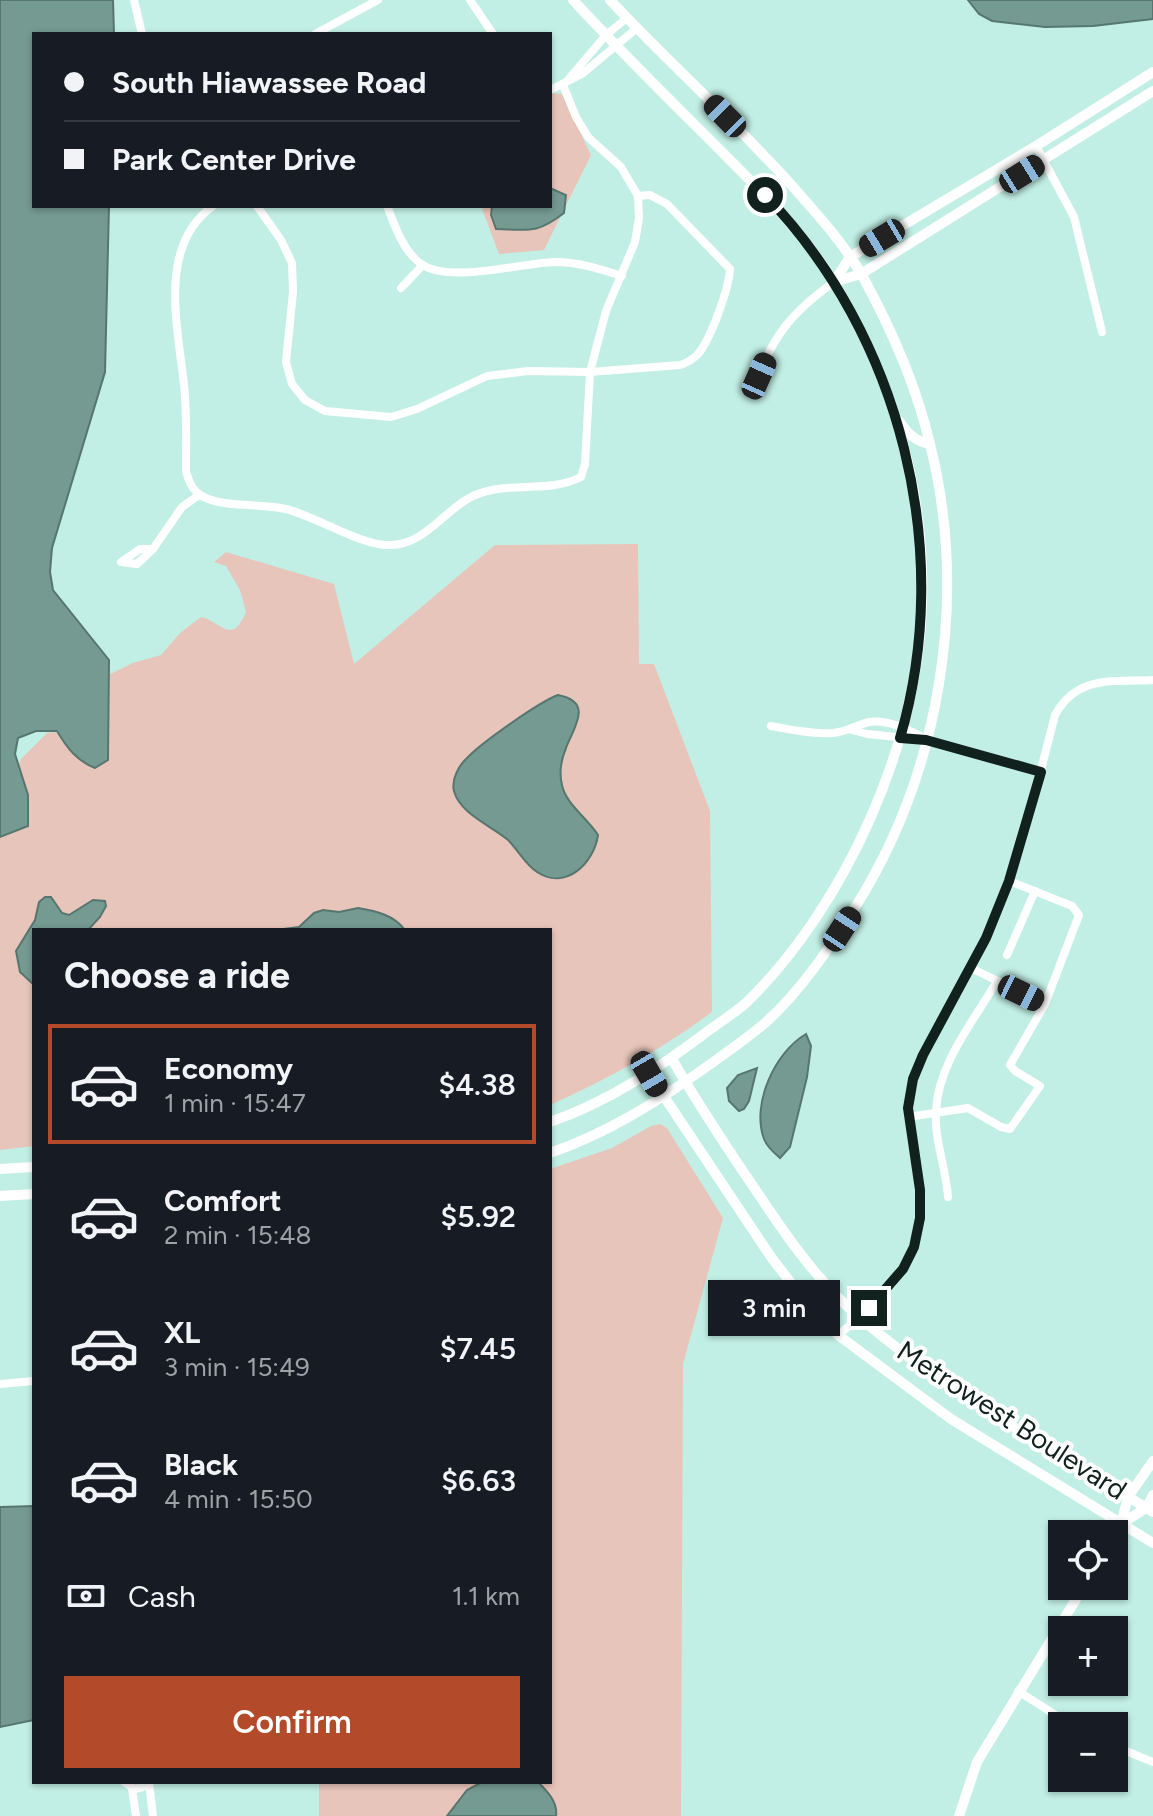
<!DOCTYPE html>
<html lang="en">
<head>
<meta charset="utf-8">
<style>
  body { margin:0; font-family:Figtree,sans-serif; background:#242831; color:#f1f3f6; height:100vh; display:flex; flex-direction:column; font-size:30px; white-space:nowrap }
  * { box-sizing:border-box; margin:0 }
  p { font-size:26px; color:#9ea1a6 }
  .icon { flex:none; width:44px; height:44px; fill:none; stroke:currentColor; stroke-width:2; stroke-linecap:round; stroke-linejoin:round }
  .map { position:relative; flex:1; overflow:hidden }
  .sheet { position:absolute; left:32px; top:928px; width:520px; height:856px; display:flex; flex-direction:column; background:#171b24; border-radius:0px; box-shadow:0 2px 6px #0004 }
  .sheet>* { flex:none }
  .top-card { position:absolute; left:32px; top:32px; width:520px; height:176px; border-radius:0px; box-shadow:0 2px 6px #0004; display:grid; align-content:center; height:176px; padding:0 32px; background:#171b24 }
  .buttons { position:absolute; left:1048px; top:1520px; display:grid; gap:16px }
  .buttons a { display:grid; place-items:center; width:80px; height:80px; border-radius:0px; background:#171b24; box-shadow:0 2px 6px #0004; font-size:40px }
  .end { position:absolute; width:36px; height:36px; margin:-18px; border:10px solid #10211e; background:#fff; box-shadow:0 0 0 4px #fff }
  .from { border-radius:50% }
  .bubble { position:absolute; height:56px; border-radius:0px; background:#171b24; box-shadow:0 2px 6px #0004; font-size:26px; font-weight:600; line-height:56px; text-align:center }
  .car { position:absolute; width:24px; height:48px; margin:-24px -12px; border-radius:10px; box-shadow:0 0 6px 2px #0007; background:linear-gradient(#222 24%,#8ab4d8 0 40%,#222 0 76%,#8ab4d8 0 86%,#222 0) }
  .top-card b { display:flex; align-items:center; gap:28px; height:76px; font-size:30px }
  .top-card b+b { border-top:2px solid #363941 }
  .top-card i { width:20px; height:20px; background:#f1f3f6 }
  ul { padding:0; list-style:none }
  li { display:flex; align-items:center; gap:24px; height:120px; margin:0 16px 12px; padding:0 16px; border:4px solid transparent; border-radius:0px }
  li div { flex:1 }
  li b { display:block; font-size:30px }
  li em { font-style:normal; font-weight:600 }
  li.current { border-color:#b34a29 }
  li>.icon { width:72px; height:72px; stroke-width:1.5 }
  h2 { padding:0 32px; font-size:36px; line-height:96px }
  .pay { display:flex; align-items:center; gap:20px; height:88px; padding:0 32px; font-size:30px }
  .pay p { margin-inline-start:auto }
  .button { display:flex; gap:16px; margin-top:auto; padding:16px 32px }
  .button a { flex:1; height:92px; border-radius:0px; background:#b34a29; color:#fff; font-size:32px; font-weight:600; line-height:92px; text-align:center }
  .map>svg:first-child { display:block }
  .green { fill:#e8c5ba }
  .water { fill:#749a92; stroke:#56766f; stroke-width:2 }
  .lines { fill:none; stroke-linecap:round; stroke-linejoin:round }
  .minor { stroke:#fff; stroke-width:8 }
  .tertiary { stroke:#fff; stroke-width:10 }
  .route { stroke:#10211e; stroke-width:10 }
  .labels { text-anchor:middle; stroke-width:8; stroke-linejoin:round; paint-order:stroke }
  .street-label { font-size:28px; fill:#10211e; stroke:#fff }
</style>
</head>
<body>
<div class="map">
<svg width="1153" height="1816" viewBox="0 0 1153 1816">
  <rect width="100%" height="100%" fill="#c2efe5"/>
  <g class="green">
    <polygon points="550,93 562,94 591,155 544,250 499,254 481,206 550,206"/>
    <path d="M 638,544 L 639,664 L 654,664 L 710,811 L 712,1012 C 661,1050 608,1079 550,1105 L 550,930 L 34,930 L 34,1146 L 0,1150 L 0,815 L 21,759 L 47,733 L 56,732 L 64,738 L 96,681 L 133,663 L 161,655 L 180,633 L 201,617 C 221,621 231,647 246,612 L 240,590 L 226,566 L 214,562 L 226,552 L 334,584 L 354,664 L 495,545 Z"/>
    <polygon points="660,1124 667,1128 723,1218 683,1364 681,1816 319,1816 319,1782 550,1782 550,1169 612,1148 651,1126"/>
  </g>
  <g class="water">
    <path d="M 0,0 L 113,0 L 114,34 L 34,34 L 34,206 L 109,206 L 105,372 L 52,548 L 50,572 L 53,590 L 109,660 L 108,760 L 95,768 C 77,761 67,748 57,731 L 36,731 L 18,738 L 15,754 L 28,795 L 28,826 L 0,837 Z"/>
    <polygon points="968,0 1153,0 1153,19 1093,26 1045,27 992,21 979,14"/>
    <path d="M 550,188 L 566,195 L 564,213 C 537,234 529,230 496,229 L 491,215 L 492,206 L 550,206 Z"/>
    <path d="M 558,695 C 594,702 574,727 566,748 C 561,760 559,773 562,785 C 565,803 588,819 598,835 C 594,863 566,891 537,872 C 525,864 518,850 508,840 C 492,826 460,814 454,791 C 451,780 459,765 467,758 C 481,743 539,702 558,695 Z"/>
    <polygon points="45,897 51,897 62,913 69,915 93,900 105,901 106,906 100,917 88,930 34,930 33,984 20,972 16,951 35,920 39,902"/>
    <path d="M 358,908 C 376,911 394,915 405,930 L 276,930 L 299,927 L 314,913 L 323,910 L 339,912 Z"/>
    <path d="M 806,1034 L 811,1046 L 807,1077 L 790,1147 L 780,1158 C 774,1153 767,1147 764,1139 C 751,1104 775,1052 806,1034 Z"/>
    <polygon points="757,1068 749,1101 744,1109 739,1111 729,1101 727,1088 738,1075"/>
    <polygon points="34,1506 34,1720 0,1727 0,1507"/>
    <path d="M 482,1782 L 538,1782 C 547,1791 558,1802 556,1816 L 447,1816 L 467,1790 Z"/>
  </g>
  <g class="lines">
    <g class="minor">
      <polyline points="134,0 142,34"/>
      <polyline points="470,0 493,34"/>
      <polyline points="315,34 378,0"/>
      <polyline points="566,82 606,35 627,18"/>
      <polyline points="550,90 582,74 637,28"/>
      <polyline points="1036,146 1074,217 1102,332"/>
      <path d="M 213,206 C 157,246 178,327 184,385 C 187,413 186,442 186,471 C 189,482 192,490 202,496 C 222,508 262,503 286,509 C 318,517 361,546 390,545 C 425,545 445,509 473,496 C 507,480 548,494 581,477 L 585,464 L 590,372 L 606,311 L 635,242 L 639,218 L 638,196 L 621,167 L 588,137 L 576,117 L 563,85"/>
      <path d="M 257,206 L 281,240 L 292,263 L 293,292 L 286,362 L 292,384 L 305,400 L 325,411 L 391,417 L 417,409 L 487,376 L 528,371 L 590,372 L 680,365 C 687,363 692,360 697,355 C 710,342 729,288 730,269 L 667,204 L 650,195 L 638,196"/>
      <path d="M 387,206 C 395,226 403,251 421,264 C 451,284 519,263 555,262 C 579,262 600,269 622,276"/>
      <polyline points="401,288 423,265"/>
      <path d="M 755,387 C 771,337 792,312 834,282"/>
      <polyline points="153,549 137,564 121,562 140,549 153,549 182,507 199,495"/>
      <path d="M 771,726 C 792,730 812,734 833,733 C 847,732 856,725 869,722 C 887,719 907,729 922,737"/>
      <polyline points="852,730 867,734 926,740 1041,772"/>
      <polyline points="1009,881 1072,906 1079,915 1045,1004"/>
      <polyline points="1007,955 1035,891"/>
      <polyline points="908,1117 968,1108 1001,1127 1010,1129 1040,1086 1015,1071 1010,1065 1045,1004 971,968"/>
      <path d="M 948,1197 C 946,1167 934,1140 936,1111 C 938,1063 974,1021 997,981"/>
      <path d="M 838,1335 C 866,1313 899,1283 912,1249 C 935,1193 898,1137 913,1081 C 918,1060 931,1040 942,1021 C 958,993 974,965 987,935 C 1018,864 1036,790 1055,715 C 1077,675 1113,682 1153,680"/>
      <polyline points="0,1384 34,1381"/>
      <polyline points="1018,1691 1073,1726"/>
      <polyline points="1114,1746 1153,1762"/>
      <polyline points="124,1782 135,1789 143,1787 149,1782"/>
      <polyline points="149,1783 153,1816"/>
      <polyline points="132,1788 136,1816"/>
    </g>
    <g class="tertiary">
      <polyline points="834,282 850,257 1036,146 1153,72"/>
      <polyline points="834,282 861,274 1153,91"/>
      <path d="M 899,421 C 908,434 915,441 930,444"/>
      <path d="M 672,1059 C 698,1104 727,1148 757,1192 C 787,1237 818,1282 860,1318 C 948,1393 1055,1451 1153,1512"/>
      <polyline points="649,1074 771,1257 804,1300 838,1335 951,1419 1153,1543"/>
      <path d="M 550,1122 C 608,1102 659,1068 708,1031 C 720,1022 735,1013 747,1002 C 846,905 918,743 922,605 C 926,493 893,380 835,284 C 804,233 762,192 721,151 C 671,101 621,52 573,0"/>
      <path d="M 550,1153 C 605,1134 654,1104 702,1070 C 723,1055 745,1040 765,1023 C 800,992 830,948 854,909 C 940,774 969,600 930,444 C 916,385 892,330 863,277 C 846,247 824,222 802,197 C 742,128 673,67 610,0"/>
      <polyline points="0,1169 34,1167"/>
      <polyline points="0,1196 34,1194"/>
      <polyline points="1121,1524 1146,1508 1153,1495"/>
      <polyline points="1114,1536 1121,1524 1128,1497 1153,1461"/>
      <polyline points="959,1816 977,1762 1084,1586"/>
    </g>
  </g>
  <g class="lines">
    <path class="route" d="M 765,195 C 901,335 955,551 900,738 L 926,740 L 1041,772 L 1009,881 L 986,938 L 923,1055 L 913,1079 L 908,1108 L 920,1190 L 920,1218 L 914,1247 L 903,1269 L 869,1308"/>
  </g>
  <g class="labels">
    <g class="street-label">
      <text transform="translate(1012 1420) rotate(33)" y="10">Metrowest Boulevard</text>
    </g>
  </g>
</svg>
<div class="buttons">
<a><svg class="icon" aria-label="locate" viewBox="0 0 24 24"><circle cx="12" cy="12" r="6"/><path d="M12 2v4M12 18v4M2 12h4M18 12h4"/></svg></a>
<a>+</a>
<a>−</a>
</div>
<i class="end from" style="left:765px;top:195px"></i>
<i class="end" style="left:869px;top:1308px"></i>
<div class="bubble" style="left:708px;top:1280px;width:132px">3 min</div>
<i class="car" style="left:725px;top:116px;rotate:315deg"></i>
<i class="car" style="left:1022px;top:174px;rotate:58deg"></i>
<i class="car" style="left:882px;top:238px;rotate:239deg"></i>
<i class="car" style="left:759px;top:376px;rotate:24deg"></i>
<i class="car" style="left:842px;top:929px;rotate:33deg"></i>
<i class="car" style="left:1021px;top:993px;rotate:116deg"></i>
<i class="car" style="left:649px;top:1074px;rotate:150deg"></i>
<div class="top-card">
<b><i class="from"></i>South Hiawassee Road</b>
<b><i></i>Park Center Drive</b>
</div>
<section class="sheet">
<h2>Choose a ride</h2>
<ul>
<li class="current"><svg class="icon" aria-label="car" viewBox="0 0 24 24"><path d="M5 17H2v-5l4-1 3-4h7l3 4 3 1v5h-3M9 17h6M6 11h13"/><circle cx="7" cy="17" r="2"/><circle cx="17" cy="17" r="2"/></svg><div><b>Economy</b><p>1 min · 15:47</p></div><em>$4.38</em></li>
<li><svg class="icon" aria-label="car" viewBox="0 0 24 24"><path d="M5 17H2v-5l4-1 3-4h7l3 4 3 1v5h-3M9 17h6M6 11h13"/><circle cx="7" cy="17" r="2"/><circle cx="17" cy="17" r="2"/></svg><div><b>Comfort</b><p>2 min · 15:48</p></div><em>$5.92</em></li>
<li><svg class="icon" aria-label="car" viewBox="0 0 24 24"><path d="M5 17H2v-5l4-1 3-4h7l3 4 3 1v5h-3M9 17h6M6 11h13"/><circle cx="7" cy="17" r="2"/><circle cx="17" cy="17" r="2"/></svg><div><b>XL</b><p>3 min · 15:49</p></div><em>$7.45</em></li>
<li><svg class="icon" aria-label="car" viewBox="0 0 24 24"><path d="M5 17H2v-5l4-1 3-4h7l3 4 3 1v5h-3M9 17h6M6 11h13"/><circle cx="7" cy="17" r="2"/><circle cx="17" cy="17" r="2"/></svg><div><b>Black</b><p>4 min · 15:50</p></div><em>$6.63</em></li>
</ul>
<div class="pay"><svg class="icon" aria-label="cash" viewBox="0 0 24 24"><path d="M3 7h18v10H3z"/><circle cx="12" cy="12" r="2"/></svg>Cash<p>1.1 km</p></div>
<div class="button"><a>Confirm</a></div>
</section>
</div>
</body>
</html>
